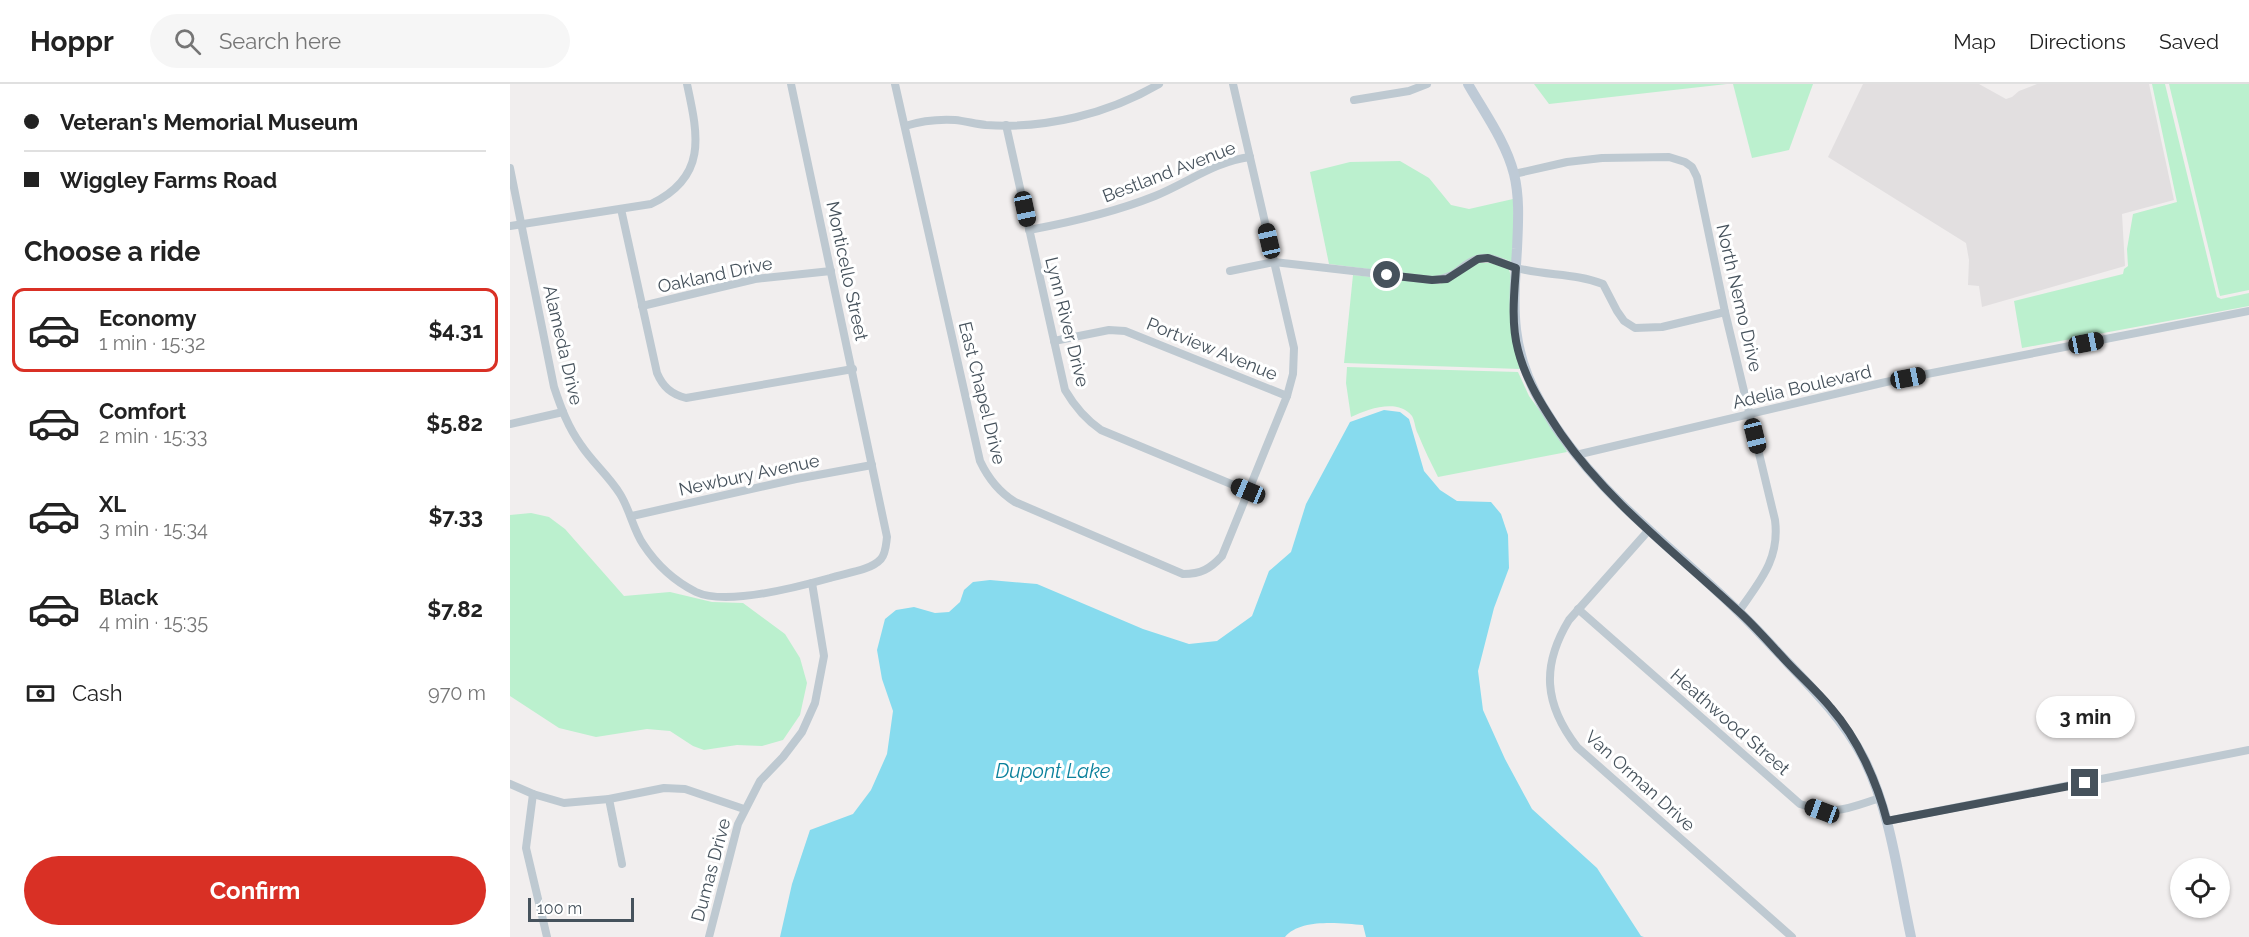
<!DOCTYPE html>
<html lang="en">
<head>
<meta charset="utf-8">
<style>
  body { margin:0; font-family:Raleway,sans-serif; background:#f6f6f6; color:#222; height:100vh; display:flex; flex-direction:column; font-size:22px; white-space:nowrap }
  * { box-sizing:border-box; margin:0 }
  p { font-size:20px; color:#767676 }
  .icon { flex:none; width:33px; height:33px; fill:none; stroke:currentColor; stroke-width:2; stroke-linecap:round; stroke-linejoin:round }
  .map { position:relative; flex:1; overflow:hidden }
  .panel { display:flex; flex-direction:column; background:#fff; width:510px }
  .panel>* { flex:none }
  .guide { display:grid; align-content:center; height:132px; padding:0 24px; background:#fff }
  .buttons { position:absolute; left:1660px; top:774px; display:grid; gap:12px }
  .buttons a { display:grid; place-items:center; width:60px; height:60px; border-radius:50%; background:#fff; box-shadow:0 2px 4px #0004; font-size:30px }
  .scale { position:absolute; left:18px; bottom:15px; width:106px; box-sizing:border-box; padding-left:6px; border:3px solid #46525c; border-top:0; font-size:16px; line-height:21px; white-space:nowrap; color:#46525c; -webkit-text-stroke:4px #fff; paint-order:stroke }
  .end { position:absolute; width:27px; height:27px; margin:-14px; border:8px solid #46525c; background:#fff; box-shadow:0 0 0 3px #fff }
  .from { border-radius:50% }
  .bubble { position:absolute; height:42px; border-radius:21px; background:#fff; box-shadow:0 2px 4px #0004; font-size:20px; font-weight:700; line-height:42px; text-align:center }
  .car { position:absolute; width:18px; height:36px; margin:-18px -9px; border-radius:8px; box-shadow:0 0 4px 2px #0007; background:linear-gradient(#222 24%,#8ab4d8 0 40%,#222 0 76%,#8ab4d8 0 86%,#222 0) }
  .guide b { display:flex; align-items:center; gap:21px; height:57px; font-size:22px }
  .guide b+b { border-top:2px solid #e0e0e0 }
  .guide i { width:15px; height:15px; background:#222 }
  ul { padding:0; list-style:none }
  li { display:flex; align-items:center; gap:18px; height:84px; margin:0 12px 9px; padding:0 12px; border:3px solid transparent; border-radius:12px }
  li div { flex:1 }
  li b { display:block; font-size:22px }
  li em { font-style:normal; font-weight:700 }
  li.active { border-color:#d93025 }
  li>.icon { width:54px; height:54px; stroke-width:1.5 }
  h2 { padding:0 24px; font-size:27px; line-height:72px }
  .pay { display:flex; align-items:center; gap:15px; height:66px; padding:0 24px; font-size:22px }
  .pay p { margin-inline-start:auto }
  .cta { display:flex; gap:12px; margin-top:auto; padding:12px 24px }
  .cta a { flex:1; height:69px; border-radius:36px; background:#d93025; color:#fff; font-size:24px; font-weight:700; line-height:69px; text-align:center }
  header { display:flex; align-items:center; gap:36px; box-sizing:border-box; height:84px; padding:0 30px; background:#fff; border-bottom:2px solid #e0e0e0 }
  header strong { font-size:28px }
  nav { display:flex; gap:33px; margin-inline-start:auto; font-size:21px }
  .search { width:420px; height:54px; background:#f6f6f6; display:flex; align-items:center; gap:15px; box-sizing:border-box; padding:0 21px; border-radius:33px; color:#767676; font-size:22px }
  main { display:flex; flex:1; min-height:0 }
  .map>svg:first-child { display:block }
  .education { fill:#e2dfe0 }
  .green { fill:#bbf0ce }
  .water { fill:#87dbee }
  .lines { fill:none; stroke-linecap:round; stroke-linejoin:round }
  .street { stroke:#bec9d1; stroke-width:8 }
  .secondary { stroke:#becad6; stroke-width:10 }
  .route { stroke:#46525c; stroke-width:8 }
  .labels { text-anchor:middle; stroke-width:6; stroke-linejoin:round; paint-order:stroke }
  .street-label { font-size:18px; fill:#46525c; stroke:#fff }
  .water-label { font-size:20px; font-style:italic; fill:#0a819c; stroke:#fff }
</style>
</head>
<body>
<header>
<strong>Hoppr</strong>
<div class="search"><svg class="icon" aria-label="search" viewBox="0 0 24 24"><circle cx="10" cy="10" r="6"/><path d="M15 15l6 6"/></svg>Search here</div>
<nav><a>Map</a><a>Directions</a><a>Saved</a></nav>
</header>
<main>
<section class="panel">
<div class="guide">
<b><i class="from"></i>Veteran's Memorial Museum</b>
<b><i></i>Wiggley Farms Road</b>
</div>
<h2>Choose a ride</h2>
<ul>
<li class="active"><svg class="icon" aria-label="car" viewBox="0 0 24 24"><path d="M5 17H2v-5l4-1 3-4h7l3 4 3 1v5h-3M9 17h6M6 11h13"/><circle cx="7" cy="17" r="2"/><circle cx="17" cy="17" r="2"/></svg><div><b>Economy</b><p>1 min · 15:32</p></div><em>$4.31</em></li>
<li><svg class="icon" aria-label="car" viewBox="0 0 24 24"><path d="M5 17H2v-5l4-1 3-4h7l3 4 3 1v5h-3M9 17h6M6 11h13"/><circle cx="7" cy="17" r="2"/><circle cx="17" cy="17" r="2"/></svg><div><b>Comfort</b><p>2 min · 15:33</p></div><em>$5.82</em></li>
<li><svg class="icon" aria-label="car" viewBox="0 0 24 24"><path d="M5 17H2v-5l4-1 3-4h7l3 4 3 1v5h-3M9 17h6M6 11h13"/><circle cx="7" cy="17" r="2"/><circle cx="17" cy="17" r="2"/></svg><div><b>XL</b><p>3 min · 15:34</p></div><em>$7.33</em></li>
<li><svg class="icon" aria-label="car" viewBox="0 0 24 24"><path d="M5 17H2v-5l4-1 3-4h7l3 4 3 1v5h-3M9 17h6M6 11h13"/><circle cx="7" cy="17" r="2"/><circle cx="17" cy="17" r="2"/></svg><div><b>Black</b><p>4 min · 15:35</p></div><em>$7.82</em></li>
</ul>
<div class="pay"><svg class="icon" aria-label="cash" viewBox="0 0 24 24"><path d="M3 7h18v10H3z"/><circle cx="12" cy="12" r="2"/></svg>Cash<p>970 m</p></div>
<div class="cta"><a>Confirm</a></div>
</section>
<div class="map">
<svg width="1739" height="853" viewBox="0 0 1739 853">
  <rect width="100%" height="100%" fill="#f1eeee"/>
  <polygon class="education" points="1353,0 1469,0 1496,15 1502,13 1509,7 1527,0 1639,0 1664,116 1612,130 1615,182 1472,223 1469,202 1458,201 1459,176 1456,159 1318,73"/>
  <g class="green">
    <polygon points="1024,0 1217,0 1039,20"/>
    <polygon points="1223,0 1303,0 1279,66 1242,74"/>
    <polygon points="1642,0 1655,0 1707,213 1711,215 1739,209 1739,222 1512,264 1504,217 1613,190 1614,185 1618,182 1617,165 1623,130 1667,118"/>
    <polygon points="1659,0 1739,0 1739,206 1710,212"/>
    <path d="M 890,77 L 919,94 L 941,121 L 959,125 L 1003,115 L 1004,137 L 1002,178 C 955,157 959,189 922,193 L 819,180 L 800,88 L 840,78 Z"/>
    <polygon points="965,179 980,179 999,185 1001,193 1004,262 1010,285 834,279 843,191 930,200"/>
    <path d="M 837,283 L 1008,288 L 1019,312 L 1047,350 L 1057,368 L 928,393 C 921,379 914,365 908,350 C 905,345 905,337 902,332 C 888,314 858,325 841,333 L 836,299 Z"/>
    <polygon points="21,429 39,433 55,445 114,512 160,508 202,518 233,519 275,550 290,574 297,599 290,631 273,656 252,662 227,661 194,666 183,662 160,647 137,645 86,653 49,644 0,612 0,431"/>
  </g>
  <path class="water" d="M 874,326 L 890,328 L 899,335 L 914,387 L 930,406 L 947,417 L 981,418 L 991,430 L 998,451 L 999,484 L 984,524 L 968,587 L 973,626 L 995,675 L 1022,725 L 1087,784 L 1131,852 L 1134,853 L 856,853 L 853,841 C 831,839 790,834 775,853 L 270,853 L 282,800 L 300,746 L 343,730 L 361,706 L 377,670 L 383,627 L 372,595 L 367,566 L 375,535 L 386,526 L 404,523 L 425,529 L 439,528 L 450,518 L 454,506 L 463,498 L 480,496 L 527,500 L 633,545 L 679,560 L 707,557 L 742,532 L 759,487 L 781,468 L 796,420 L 840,338 Z"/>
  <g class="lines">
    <g class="street">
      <path d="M 385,0 L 470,377 C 478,394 489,408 505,418 L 673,490 C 691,490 700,485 712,472 L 777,312 L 783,290 L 784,264 L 723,0"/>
      <polyline points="844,16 899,7 917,0"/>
      <path d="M 496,41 L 555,306 C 565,323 575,335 591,346 L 738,407"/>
      <path d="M 395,42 C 411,37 427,35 445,36 C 455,37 466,40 476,41 C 536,45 598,30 649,0"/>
      <path d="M 0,84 L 44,303 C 51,324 58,343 71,361 C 82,378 99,392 110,410 C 120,426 123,445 133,460 C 146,480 164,497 186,508 C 216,522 288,503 320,494 C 335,489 360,487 371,475 C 376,469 376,460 377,453 L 281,0"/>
      <path d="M 1004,90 L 1057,78 L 1092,74 L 1159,73 L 1175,78 L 1182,83 L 1187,93 L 1215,228 L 1265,436 C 1270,475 1250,497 1229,527"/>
      <path d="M 111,125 L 147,289 C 153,303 161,310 176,314 L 343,285"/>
      <path d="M 0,142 L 141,120 C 198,93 188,51 177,0"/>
      <path d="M 519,146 C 562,138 605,128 645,112 C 677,99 706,77 740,73"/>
      <path d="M 720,187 L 764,178 L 922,196 C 949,194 947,182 967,175 C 981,170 994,181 1007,184 C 1036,192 1065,189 1093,200 L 1107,227 L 1114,237 L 1125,244 L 1152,243 L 1215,228"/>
      <polyline points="132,222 245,195 321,187"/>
      <polyline points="544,257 599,246 615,247 777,312"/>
      <polyline points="0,340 53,328"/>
      <polyline points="1066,371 1376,298 1739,227"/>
      <polyline points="122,432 286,395 362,381"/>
      <path d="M 1138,447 L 1059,536 C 1031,582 1034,620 1067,663 L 1282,853"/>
      <path d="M 1068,525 L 1290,720 C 1326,732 1336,725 1370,714"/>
      <polyline points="0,700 23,710 54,719 99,715 154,704 175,705 234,725"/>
      <polyline points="23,710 16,764 37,853"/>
      <polyline points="99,715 112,780"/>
      <polyline points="1377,737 1739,666"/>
      <polyline points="199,853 228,740 250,697 273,673 292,648 305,619 314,572 302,499"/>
    </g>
    <path class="secondary" d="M 958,0 C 974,28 996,58 1004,90 C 1010,114 1008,141 1007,165 C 1003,226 1000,266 1032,321 C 1083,409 1159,459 1229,528 C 1246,544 1262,562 1278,579 C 1306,608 1334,637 1353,673 C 1381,728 1388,793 1401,853"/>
  </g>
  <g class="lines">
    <path class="route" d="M 877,191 L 922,196 L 937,195 L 968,175 L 978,174 L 1006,184 C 1004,210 1001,240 1008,266 C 1016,297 1033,323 1051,350 C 1099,419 1166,469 1227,526 C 1245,542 1261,561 1277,578 C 1292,594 1308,608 1321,624 C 1348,655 1367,698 1377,737 L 1575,699"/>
  </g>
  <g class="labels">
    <g class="street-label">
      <text transform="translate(659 88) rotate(-21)" y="6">Bestland Avenue</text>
      <text transform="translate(337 187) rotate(78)" y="6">Monticello Street</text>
      <text transform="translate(205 191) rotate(-12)" y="6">Oakland Drive</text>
      <text transform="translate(1229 214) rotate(77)" y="6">North Nemo Drive</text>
      <text transform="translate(557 238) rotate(76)" y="6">Lynn River Drive</text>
      <text transform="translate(53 261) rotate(77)" y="6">Alameda Drive</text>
      <text transform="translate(702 265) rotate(22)" y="6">Portview Avenue</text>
      <text transform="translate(1292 303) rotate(-13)" y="6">Adelia Boulevard</text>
      <text transform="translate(472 309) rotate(76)" y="6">East Chapel Drive</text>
      <text transform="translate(239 391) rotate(-12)" y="6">Newbury Avenue</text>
      <text transform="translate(1220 638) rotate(41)" y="6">Heathwood Street</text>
      <text transform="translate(1130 697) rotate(42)" y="6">Van Orman Drive</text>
      <text transform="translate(201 786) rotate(-75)" y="6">Dumas Drive</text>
    </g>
    <g class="water-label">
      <text x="543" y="694">Dupont Lake</text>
    </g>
  </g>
</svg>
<div class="buttons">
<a><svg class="icon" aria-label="locate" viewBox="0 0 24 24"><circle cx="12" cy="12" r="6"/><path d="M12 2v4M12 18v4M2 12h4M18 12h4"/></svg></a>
</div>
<div class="scale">100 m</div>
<i class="end from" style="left:877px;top:191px"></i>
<i class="end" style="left:1575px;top:699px"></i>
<div class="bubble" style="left:1526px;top:612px;width:99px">3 min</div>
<i class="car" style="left:515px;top:125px;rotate:168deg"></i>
<i class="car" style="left:759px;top:157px;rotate:347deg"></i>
<i class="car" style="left:1576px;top:259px;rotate:79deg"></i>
<i class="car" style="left:1398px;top:294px;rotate:79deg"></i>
<i class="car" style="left:1245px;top:352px;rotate:166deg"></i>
<i class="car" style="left:738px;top:407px;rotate:293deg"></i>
<i class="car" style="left:1312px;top:727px;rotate:290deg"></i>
</div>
</main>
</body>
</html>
